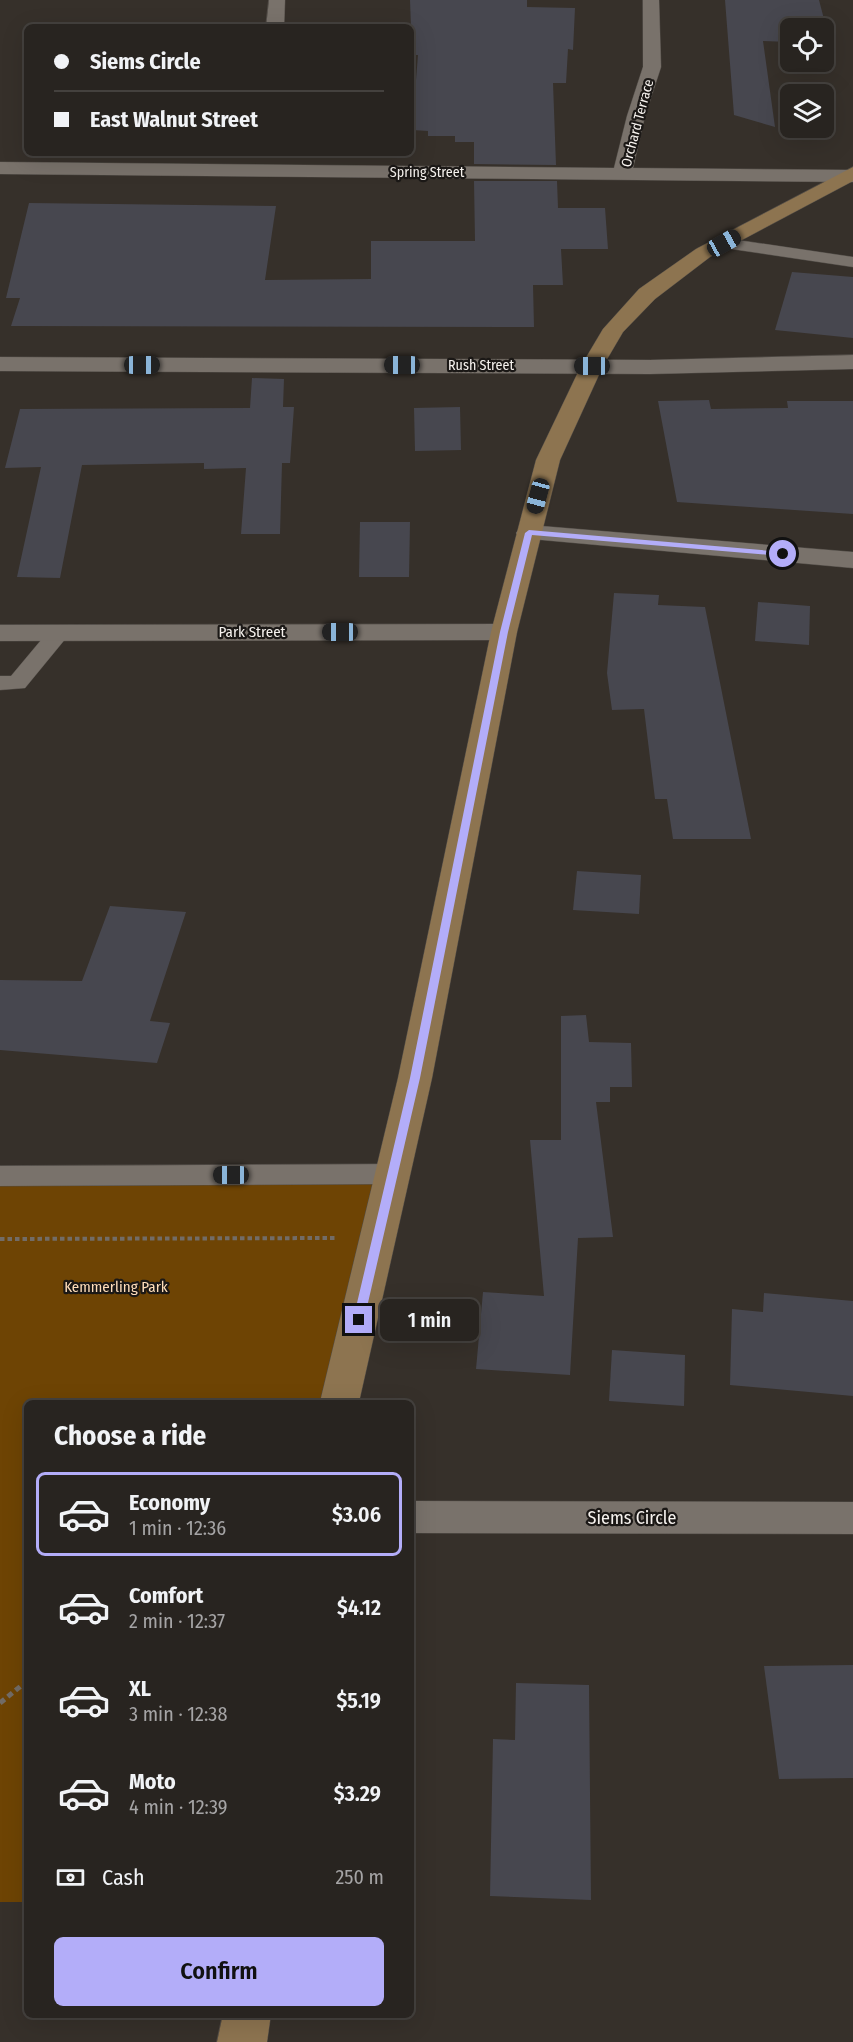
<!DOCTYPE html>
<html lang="en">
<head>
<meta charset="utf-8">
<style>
  body { margin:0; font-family:"Fira Sans Condensed",sans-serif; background:#302c29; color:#f1f3f6; height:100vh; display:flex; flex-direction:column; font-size:22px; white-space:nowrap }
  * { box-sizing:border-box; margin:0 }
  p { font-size:20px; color:#a5a4a5 }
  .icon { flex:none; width:33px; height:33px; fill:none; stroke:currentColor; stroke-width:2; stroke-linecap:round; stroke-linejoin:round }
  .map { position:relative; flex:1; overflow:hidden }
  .details { position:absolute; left:24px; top:1400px; width:390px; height:618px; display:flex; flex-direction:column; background:#282420; border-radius:9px; box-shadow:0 6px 24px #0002,0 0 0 2px #44413e }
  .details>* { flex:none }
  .banner { position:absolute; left:24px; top:24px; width:390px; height:132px; border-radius:9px; box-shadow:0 6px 24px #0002,0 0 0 2px #44413e; display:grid; align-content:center; height:132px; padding:0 30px; background:#282420 }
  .fabs { position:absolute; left:780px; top:18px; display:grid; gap:12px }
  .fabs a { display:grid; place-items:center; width:54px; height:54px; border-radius:9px; background:#282420; box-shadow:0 6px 24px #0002,0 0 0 2px #44413e; font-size:30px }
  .end { position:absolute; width:27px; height:27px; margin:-14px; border:8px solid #b3adf9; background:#111; box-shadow:0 0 0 3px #111 }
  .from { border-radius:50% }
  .bubble { position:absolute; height:42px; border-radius:9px; background:#282420; box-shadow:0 6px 24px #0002,0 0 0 2px #44413e; font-size:20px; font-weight:600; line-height:42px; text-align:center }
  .car { position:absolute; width:18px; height:36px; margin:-18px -9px; border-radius:8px; box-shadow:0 0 4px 2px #0007; background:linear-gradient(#222 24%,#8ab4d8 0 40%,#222 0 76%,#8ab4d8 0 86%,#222 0) }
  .banner b { display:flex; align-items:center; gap:21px; height:57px; font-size:22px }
  .banner b+b { border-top:2px solid #44413e }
  .banner i { width:15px; height:15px; background:#f1f3f6 }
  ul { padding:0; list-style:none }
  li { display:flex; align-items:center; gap:18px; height:84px; margin:0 12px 9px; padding:0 18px; border:3px solid transparent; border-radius:9px }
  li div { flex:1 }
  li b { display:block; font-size:22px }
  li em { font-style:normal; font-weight:600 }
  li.current { border-color:#b3adf9 }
  li>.icon { width:54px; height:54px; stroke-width:1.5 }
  h2 { padding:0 30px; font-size:27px; line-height:72px }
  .pay { display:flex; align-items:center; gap:15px; height:66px; padding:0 30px; font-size:22px }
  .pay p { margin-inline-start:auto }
  .action { display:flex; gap:12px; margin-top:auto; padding:12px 30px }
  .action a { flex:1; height:69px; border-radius:9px; background:#b3adf9; color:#111; font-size:24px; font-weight:600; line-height:69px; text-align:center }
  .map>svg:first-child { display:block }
  .green { fill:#6e4404 }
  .building { fill:#47474f }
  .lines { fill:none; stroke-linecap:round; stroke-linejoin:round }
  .lane-casing { stroke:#514c47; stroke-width:1 }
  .street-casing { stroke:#514c47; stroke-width:1 }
  .secondary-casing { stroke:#514c47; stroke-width:1 }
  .path-far1 { stroke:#726c67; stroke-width:4; stroke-dasharray:4.5 3; stroke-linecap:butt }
  .path { stroke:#726c67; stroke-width:5; stroke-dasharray:6 4; stroke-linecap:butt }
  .lane { fill:#79726b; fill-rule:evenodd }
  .street { fill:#79726b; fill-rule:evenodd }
  .secondary { fill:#8d7450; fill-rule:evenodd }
  .route { fill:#b3adf9 }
  .labels { text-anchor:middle; stroke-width:4.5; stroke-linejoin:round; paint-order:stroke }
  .far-street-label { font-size:14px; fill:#f6f2ee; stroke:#1b1816 }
  .street-label { font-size:15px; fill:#f6f2ee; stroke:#1b1816 }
  .park-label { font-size:15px; fill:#ffdebb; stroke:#1b1816 }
  .near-street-label { font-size:18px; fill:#f6f2ee; stroke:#1b1816 }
</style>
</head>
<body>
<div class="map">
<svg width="853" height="2042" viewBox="0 0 853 2042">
  <rect width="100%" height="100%" fill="#36302a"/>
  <polygon class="green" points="0,1170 393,1174 352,1402 27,1402 27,1902 0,1902"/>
  <g class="building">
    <polygon points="410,0 527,0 527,7 575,8 573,50 568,49 566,83 553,83 556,165 474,164 474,142 455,142 455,136 428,136 428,131 412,130 418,55 412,55"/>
    <polygon points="725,0 819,0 830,42 824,42 824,28 790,28 790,42 763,41 775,127 734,115"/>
    <polygon points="474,181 557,181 558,208 605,208 608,249 561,249 563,285 533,285 534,327 11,326 20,298 6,298 29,203 276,206 265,280 371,279 371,241 475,241"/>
    <polygon points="792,272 853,277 853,338 775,330"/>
    <polygon points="252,378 284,379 283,407 294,407 290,463 282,463 280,534 241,534 246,468 204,469 204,463 82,465 60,578 17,577 41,467 5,468 20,409 250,408"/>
    <polygon points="709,400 711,409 788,408 787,401 853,401 853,514 677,502 658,401"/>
    <polygon points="460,407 461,450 415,451 414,408"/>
    <polygon points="360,522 410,522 409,577 359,577"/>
    <polygon points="614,593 659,595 658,605 705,607 751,839 673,839 667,799 655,799 644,709 612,710 607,673"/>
    <polygon points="758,602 810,606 809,645 755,641"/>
    <polygon points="577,871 641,875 639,914 573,910"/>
    <polygon points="110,906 186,912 150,1021 170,1023 157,1063 0,1050 0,980 82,981"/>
    <polygon points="586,1015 589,1042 631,1043 632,1087 610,1087 610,1102 596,1102 613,1237 578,1238 570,1375 476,1369 483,1292 544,1296 530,1140 561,1140 561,1016"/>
    <polygon points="764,1293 853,1301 853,1396 730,1385 732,1309 763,1312"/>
    <polygon points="612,1350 685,1355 684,1406 609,1401"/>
    <polygon points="853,1665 853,1778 779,1779 764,1666"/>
    <polygon points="516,1683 589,1685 591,1900 490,1896 493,1739 515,1740"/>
  </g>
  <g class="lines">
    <g class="lane-casing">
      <g id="lane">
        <polygon points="724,238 853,257 853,267 718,247 716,243 718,239"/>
        <polygon points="60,625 68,627 71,632 25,688 0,690 0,676 11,676 52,627"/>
        <polygon points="393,1164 403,1167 407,1174 403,1181 393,1184 0,1186 0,1166"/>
      </g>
    </g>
    <g class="street-casing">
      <g id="street">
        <polygon points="269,0 285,0 284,27 266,27"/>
        <polygon points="643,0 659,0 661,67 645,116 633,168 853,170 853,182 0,174 0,162 614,168 627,116 643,67"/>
        <polygon points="853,355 853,369 650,374 0,371 0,357 650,360"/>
        <polygon points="529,525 853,552 853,568 520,538 516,533 520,528"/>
        <polygon points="504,624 513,626 517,632 513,638 504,640 0,641 0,625"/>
        <polygon points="411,1501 853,1502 853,1534 411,1533"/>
      </g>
    </g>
    <g class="secondary-casing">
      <g id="secondary">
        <polygon points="853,167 853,181 710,257 655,299 623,332 603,366 560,460 517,632 432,1078 359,1402 320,1402 398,1078 491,632 536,460 581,366 603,329 639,289 696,249"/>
        <polygon points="223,2014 271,2014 267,2042 217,2042"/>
      </g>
    </g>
    <polyline class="path-far1" points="0,1239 335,1238"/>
    <polyline class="path" points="0,1703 27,1681"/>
    <use href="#lane" class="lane"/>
    <use href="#street" class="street"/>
    <use href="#secondary" class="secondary"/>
  </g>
  <polygon class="route" points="529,530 783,552 787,554 783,556 532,535 508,632 420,1078 364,1320 359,1324 353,1320 410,1078 500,632 525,533"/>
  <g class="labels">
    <g class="far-street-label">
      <text transform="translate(637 123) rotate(-75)" y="5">Orchard Terrace</text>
      <text x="427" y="177">Spring Street</text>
      <text x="481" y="370">Rush Street</text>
    </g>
    <g class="street-label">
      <text x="252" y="637">Park Street</text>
    </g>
    <g class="park-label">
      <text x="116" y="1292">Kemmerling Park</text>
    </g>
    <g class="near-street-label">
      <text x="632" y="1524">Siems Circle</text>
    </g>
  </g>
</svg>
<div class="fabs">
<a><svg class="icon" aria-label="locate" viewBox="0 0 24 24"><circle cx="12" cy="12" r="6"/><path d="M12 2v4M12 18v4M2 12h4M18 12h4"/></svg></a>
<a><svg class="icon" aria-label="layers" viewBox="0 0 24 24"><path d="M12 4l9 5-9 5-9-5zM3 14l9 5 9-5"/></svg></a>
</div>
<i class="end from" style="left:783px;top:554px"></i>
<i class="end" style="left:359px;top:1320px"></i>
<div class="bubble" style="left:380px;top:1299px;width:99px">1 min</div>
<i class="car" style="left:724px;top:243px;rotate:61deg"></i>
<i class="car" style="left:142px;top:365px;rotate:90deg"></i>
<i class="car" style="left:402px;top:365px;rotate:270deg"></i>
<i class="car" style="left:592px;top:366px;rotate:270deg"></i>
<i class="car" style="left:538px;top:496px;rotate:195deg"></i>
<i class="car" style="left:340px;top:632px;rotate:270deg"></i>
<i class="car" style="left:231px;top:1175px;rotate:270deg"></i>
<div class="banner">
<b><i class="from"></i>Siems Circle</b>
<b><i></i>East Walnut Street</b>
</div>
<section class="details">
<h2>Choose a ride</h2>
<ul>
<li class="current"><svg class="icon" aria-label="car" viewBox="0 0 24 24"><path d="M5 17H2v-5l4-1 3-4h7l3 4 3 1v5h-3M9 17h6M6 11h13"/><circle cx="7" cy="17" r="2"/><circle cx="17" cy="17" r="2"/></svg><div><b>Economy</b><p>1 min · 12:36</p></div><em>$3.06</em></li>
<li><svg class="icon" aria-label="car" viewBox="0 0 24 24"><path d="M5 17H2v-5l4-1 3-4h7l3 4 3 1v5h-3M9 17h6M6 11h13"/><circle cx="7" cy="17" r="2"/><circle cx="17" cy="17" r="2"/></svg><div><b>Comfort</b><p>2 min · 12:37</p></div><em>$4.12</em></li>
<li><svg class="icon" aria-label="car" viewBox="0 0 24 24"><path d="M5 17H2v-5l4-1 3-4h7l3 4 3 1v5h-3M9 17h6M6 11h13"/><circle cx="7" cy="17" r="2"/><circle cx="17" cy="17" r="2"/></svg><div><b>XL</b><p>3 min · 12:38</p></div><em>$5.19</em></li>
<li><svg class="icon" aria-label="car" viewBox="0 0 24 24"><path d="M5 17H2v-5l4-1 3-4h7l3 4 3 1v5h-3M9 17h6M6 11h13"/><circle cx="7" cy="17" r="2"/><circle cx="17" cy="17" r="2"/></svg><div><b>Moto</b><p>4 min · 12:39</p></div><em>$3.29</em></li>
</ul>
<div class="pay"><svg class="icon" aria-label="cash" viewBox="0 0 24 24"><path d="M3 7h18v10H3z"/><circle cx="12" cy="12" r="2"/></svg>Cash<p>250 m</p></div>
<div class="action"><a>Confirm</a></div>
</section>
</div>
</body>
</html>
